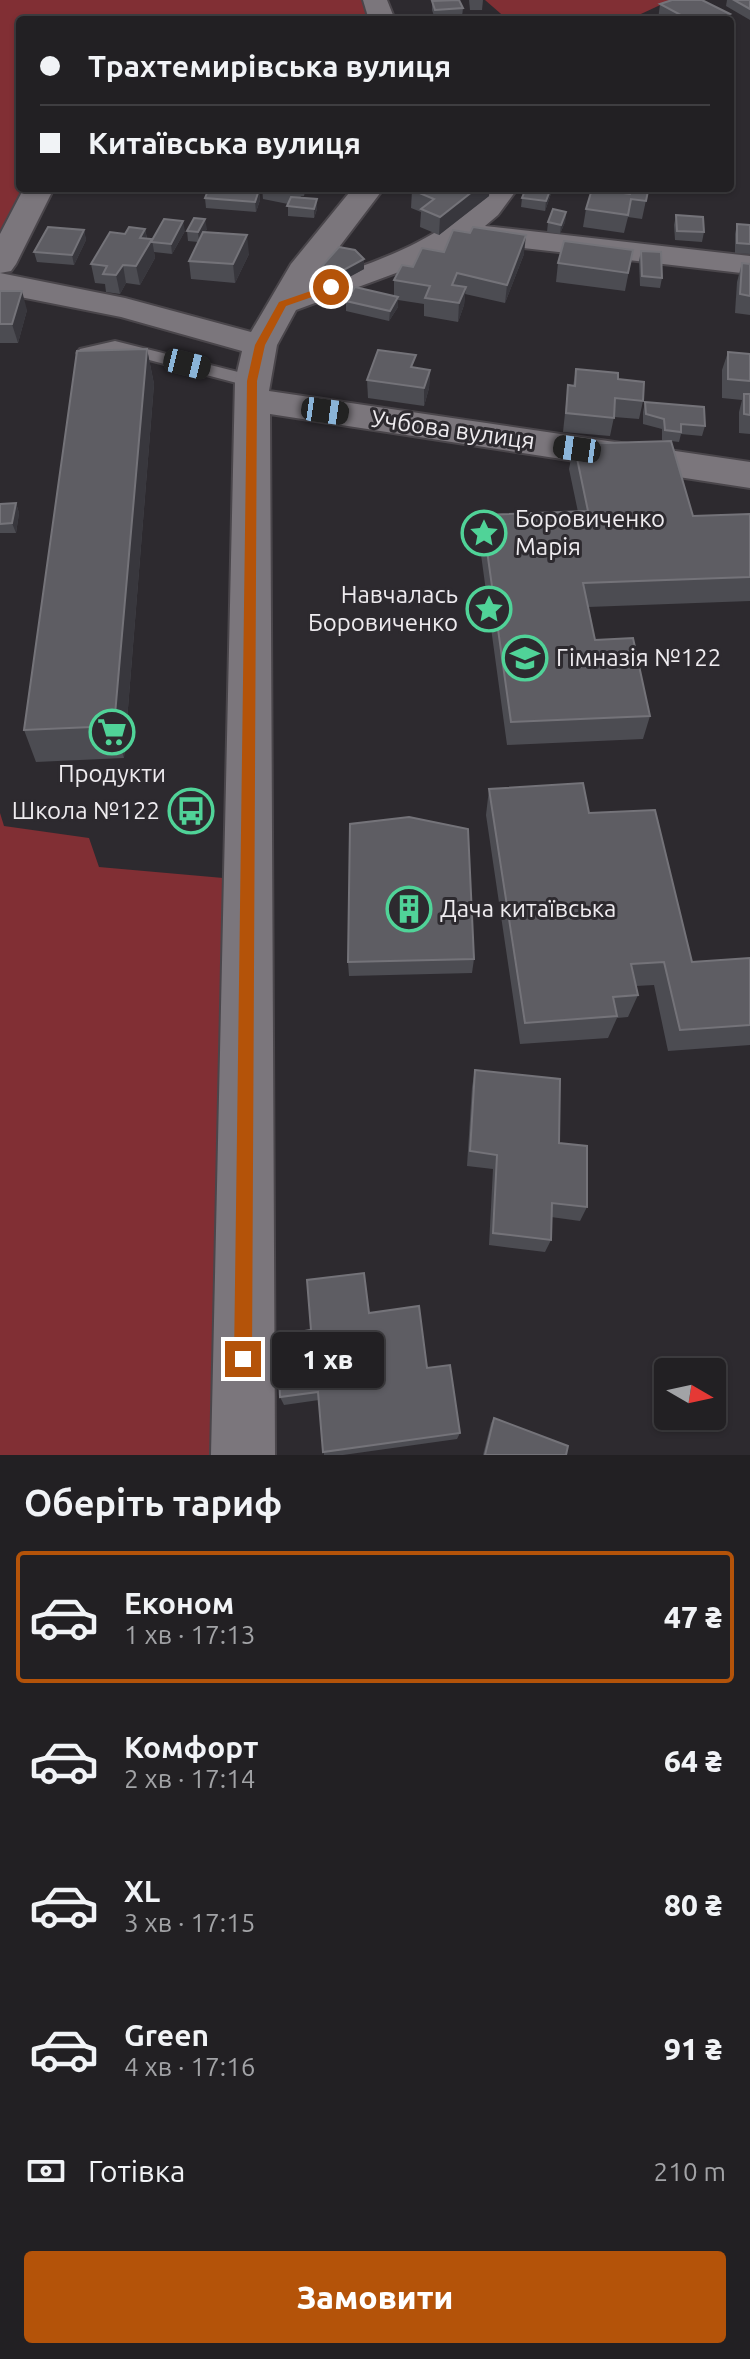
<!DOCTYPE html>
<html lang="uk">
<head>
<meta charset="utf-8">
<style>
  body { margin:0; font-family:Ubuntu,sans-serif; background:#2a282b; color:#f1f3f6; height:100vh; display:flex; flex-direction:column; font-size:30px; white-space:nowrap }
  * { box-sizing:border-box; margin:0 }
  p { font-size:26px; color:#a2a3a6 }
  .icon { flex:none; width:44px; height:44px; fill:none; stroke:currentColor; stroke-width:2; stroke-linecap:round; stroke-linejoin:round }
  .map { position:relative; height:1455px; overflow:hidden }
  .panel { display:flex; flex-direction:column; background:#222023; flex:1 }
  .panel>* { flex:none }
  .guide { position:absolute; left:16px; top:16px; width:718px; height:176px; border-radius:8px; box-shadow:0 2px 6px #0004,0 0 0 2px #3f3e41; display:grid; align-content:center; height:176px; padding:0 24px; background:#222023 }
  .needle { width:52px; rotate:99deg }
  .tools { position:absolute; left:654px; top:1358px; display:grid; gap:16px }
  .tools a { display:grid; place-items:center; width:72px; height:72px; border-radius:8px; background:#222023; box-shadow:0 2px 6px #0004,0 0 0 2px #3f3e41; font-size:40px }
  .end { position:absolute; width:36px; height:36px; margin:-18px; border:10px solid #b45309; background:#fff; box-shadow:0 0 0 4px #fff }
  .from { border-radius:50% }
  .bubble { position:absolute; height:56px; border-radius:8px; background:#222023; box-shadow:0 2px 6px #0004,0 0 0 2px #3f3e41; font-size:26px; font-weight:800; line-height:56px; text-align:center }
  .car { position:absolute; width:24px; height:48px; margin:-24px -12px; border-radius:10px; box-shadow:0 0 6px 2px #0007; background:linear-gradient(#222 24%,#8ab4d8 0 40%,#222 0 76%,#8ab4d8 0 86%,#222 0) }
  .guide b { display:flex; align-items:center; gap:28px; height:76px; font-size:30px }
  .guide b+b { border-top:2px solid #3f3e41 }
  .guide i { width:20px; height:20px; background:#f1f3f6 }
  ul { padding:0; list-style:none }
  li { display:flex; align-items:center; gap:24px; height:132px; margin:0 16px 12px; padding:0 8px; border:4px solid transparent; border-radius:8px }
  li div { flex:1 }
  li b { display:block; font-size:30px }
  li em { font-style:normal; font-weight:800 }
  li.current { border-color:#b45309 }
  li>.icon { width:72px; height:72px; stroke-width:1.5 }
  h2 { padding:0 24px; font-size:36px; line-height:96px }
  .pay { display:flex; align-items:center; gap:20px; height:88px; padding:0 24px; font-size:30px }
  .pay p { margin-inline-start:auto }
  .button { display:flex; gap:16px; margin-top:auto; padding:16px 24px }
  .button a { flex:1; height:92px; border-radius:8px; background:#b45309; color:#fff; font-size:32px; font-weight:800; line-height:92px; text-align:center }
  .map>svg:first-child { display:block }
  .green { fill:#812f34 }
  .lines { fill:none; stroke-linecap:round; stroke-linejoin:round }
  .lane-casing { stroke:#4a464b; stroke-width:4 }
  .street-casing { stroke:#4a464b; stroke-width:4 }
  .lane { fill:#7b767c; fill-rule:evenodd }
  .street { fill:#7b767c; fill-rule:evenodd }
  .wall { fill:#4c4c52 }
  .shaded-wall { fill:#38373d }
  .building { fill:#5e5d63; stroke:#747379; stroke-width:2 }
  .route { fill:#b45309 }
  .labels { text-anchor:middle; stroke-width:6; stroke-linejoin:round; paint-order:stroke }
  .street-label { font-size:24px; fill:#eeebef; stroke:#2d2a2f }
  .poi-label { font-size:24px; fill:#eeebef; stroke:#2d2a2f; text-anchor:start }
</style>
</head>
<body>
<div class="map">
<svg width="750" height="1455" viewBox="0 0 750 1455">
  <rect width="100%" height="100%" fill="#2d2a2f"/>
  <g class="green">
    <polygon points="0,0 363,0 369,20 20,20 20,188 28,188 0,238"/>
    <polygon points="485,0 671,0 628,20 508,20"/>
    <polygon points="0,813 4,826 89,838 99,867 246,880 243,1455 0,1455"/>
  </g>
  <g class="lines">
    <g class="lane-casing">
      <polygon id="lane" points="115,341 258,377 261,381 252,387 115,351 86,358 77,353 80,349"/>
    </g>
    <g class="street-casing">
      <g id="street">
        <polygon points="363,0 387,0 395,20 369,20"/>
        <path d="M 24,188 L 54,188 L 16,264 L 11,271 L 0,273 L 125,298 L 251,332 L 291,264 L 353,188 L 384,188 L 311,284 C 372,263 446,240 488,188 L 518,188 L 498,215 L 485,226 L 750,256 L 750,274 L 463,241 L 415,266 L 296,310 L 277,345 L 269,391 L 750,462 L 750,488 L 270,414 L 275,1455 L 211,1455 L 235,381 L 242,351 L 121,317 L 0,293 L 0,234 Z"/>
      </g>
    </g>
    <use href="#lane" class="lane"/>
    <use href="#street" class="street"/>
  </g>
  <g class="wall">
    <polygon points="469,0 483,0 482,10 470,10"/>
    <polygon points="727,0 750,0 750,20 726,6"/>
    <polygon points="432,1 463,8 462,17 435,19 432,10"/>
    <polygon points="660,4 730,14 729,20 658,20"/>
    <polygon points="262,188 306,188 304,196 301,196 300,198 317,199 317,209 314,218 288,216 288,204 263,199"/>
    <polygon points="526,188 553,188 545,211 521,207 522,198"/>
    <polygon points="259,190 260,200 256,212 206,208 205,198"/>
    <polygon points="412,190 489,196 439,235 420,227 421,212 411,208"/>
    <polygon points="648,191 642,219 628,217 624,233 583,227 586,209 630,194"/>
    <polygon points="566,212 565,222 560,234 547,232 548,222"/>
    <polygon points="676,215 704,232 702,242 675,240 674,225"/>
    <polygon points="737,224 750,225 750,254 735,253 735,234"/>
    <polygon points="145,229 147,238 152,241 185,231 172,254 154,252 155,258 140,285 126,283 120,294 106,292 105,284 95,283 91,264 125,234"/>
    <polygon points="207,229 205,232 249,254 235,283 191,279 189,261 198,242 188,241 187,231"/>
    <polygon points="84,230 86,240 74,265 37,262 34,252"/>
    <polygon points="633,250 625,291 556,282 558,263"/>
    <polygon points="641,251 662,278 660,288 640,286 639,261"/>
    <polygon points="444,252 524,254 505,303 465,294 464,305 458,322 424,316 424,304 398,300 398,307 389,321 346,311 346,301 394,296 394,280 413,267"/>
    <polygon points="364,259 364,269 342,281 323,276 322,266"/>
    <polygon points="742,263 750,264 750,315 735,313 737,282"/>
    <polygon points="0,291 27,310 18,343 0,343"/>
    <polygon points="147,349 154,384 124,758 36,762 24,730"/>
    <polygon points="728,352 750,354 750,434 739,433 739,412 742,400 722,398 722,370"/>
    <polygon points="415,368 430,370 429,388 424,406 368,398 367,380"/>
    <polygon points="576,369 618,379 643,401 639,419 614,417 610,436 563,432 568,385 573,386"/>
    <polygon points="645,402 705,426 702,436 681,434 679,442 671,441 693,516 750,514 750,601 588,607 595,640 650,716 643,739 507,745 479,540 482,515 578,512 569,469 574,444 670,441 662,440 662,429 643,424 643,412"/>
    <polygon points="16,503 19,513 16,533 0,533 0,504"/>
    <polygon points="489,789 589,813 692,962 750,958 750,1045 668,1051 654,985 636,986 638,995 628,1017 617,1018 608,1038 520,1044 486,815"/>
    <polygon points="474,959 472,973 349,976 348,962"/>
    <polygon points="475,1070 559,1143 587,1207 580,1221 551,1217 551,1240 545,1252 489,1245 493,1169 467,1166 472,1087"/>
    <polygon points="369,1313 427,1368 460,1433 457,1439 343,1455 324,1455 319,1400 284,1405 280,1397 311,1330"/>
    <polygon points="494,1418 566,1455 483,1455 491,1423"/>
  </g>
  <g class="shaded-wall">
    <polygon points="730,14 729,20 715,20"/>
    <polygon points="477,188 490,188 489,196 439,235 440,217"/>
    <polygon points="551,188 553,188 552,191 545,211 546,201"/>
    <polygon points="259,190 260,200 256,212 255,202"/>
    <polygon points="317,199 317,209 314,218 314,209"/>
    <polygon points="566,212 565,222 560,234 561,225"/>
    <polygon points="205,219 207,229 199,242 198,232"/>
    <polygon points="183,221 185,231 172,254 171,244"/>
    <polygon points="145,229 148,246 152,239 155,258 140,285 136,266 140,238"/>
    <polygon points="84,230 86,240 74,265 72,255"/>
    <polygon points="247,235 249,254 235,283 233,264"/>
    <polygon points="526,235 524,254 505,303 507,285"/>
    <polygon points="364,259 364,269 342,281 342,271"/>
    <polygon points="123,265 126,283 120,294 116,275"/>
    <polygon points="466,287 464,305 458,322 459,303"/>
    <polygon points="22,291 27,310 18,343 12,324"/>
    <polygon points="398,297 398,307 389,321 390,311"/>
    <polygon points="147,349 154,384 124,758 114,726"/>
    <polygon points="430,370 429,388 424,406 424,388"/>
    <polygon points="16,503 19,513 16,533 12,523"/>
  </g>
  <g class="building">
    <polygon points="459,0 463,8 435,10 432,1"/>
    <polygon points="672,0 702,0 730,14 715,20 690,20 660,4"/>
    <polygon points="734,0 750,0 750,9"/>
    <polygon points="209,188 238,188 259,190 255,202 205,198"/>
    <polygon points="414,188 477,188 440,217 421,209 434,199 412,190"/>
    <polygon points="526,188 551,188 546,201 522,198"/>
    <polygon points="592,189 630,194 631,189 648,191 646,201 631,199 628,215 586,209"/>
    <polygon points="291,197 317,199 314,209 287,206"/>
    <polygon points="553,209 566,212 561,225 548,222"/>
    <polygon points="676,215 703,217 704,232 677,231"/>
    <polygon points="194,218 205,219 198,232 187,231"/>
    <polygon points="164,219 183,221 171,244 151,242"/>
    <polygon points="737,224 750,225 750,244 737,243"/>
    <polygon points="48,227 84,230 72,255 34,252"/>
    <polygon points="129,227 145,229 140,238 152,239 136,266 123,265 116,275 103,274 107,266 91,264 110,232 125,234"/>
    <polygon points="473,227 526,235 507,285 457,273 452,285 466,287 459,303 425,298 430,286 394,280 402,265 413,267 422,248 444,252 453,230 470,233"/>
    <polygon points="203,232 247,235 233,264 189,261"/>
    <polygon points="564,241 633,250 628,273 558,263"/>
    <polygon points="339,247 355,250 364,259 342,271 322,266"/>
    <polygon points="641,251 661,252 662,278 642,276"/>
    <polygon points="742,263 750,264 750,296 740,294"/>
    <polygon points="355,287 398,297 390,311 346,301"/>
    <polygon points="0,291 22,291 12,324 0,324"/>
    <polygon points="147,349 114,726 24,730 77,351"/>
    <polygon points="378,350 416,355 411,367 430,370 424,388 367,380"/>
    <polygon points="728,352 750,354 750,381 728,379"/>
    <polygon points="576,369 618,373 618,379 644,382 643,401 615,398 614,418 566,413 568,385 575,386"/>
    <polygon points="744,394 750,394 750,415 744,414"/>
    <polygon points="645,402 704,407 705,426 681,424 681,432 665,430 664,419 646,414"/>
    <polygon points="671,441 693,516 750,514 750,577 583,583 595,640 633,638 650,716 511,722 482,515 588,511 574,444"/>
    <polygon points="16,503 12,523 0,524 0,504"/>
    <polygon points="583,783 589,813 655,810 692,962 750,958 750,1025 680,1030 664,962 631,964 638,995 613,997 617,1016 525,1023 489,789"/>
    <polygon points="409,817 468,829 474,959 348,962 350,824"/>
    <polygon points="475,1070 560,1079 559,1143 587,1146 587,1207 552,1203 551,1240 493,1233 497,1155 470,1151"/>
    <polygon points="364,1273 369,1313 419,1306 427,1368 450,1365 460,1433 323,1452 318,1392 280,1397 277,1335 311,1330 307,1280"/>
    <polygon points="494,1418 568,1446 566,1455 485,1455"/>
  </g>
  <polygon class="route" points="331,284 335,289 286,306 265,345 257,381 252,1359 250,1366 243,1368 237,1366 234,1359 247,381 255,345 279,302"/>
  <defs>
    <g id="sight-ring" transform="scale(2.3)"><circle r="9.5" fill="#2d2a2f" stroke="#50d398" stroke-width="1.5"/><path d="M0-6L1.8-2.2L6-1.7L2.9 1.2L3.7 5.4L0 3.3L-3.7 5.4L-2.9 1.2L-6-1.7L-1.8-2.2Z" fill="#50d398"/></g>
    <g id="school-ring" transform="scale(2.3)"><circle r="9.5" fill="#2d2a2f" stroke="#50d398" stroke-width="1.5"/><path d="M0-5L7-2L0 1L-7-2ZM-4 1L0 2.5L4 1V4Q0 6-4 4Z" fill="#50d398"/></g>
    <g id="supermarket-ring" transform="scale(2.3)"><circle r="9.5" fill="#2d2a2f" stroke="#50d398" stroke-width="1.5"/><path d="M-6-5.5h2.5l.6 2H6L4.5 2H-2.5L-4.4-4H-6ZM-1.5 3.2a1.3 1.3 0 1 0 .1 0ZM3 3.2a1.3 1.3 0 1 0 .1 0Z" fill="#50d398"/></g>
    <g id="bus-ring" transform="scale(2.3)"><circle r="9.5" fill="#2d2a2f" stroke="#50d398" stroke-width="1.5"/><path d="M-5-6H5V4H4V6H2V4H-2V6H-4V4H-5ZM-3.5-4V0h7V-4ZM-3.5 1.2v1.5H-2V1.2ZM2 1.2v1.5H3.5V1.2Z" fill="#50d398"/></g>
    <g id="building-ring" transform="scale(2.3)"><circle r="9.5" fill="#2d2a2f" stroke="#50d398" stroke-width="1.5"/><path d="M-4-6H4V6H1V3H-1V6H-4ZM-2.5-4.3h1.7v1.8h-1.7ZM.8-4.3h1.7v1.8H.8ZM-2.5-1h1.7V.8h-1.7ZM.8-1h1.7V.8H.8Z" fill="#50d398"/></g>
  </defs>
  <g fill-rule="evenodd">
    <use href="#sight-ring" x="484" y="533"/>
    <use href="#sight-ring" x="489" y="609"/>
    <use href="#school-ring" x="525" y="658"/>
    <use href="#supermarket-ring" x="112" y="732"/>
    <use href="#bus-ring" x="191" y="811"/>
    <use href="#building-ring" x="409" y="909"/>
  </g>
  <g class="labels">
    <g class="street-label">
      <text transform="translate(453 430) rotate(8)" y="8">Учбова вулиця</text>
    </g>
    <g class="poi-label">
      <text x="515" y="527">Боровиченко<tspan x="515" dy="28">Марія</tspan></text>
      <text x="458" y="603" text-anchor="end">Навчалась<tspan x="458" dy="28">Боровиченко</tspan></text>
      <text x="556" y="666">Гімназія №122</text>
      <text x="112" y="782" text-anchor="middle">Продукти</text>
      <text x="160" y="819" text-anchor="end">Школа №122</text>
      <text x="440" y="917">Дача китаївська</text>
    </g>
  </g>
</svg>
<div class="tools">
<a><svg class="needle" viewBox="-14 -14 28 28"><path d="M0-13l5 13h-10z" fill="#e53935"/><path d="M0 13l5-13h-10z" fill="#a2a3a6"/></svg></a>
</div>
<i class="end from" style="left:331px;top:287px"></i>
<i class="end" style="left:243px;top:1359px"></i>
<div class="bubble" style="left:272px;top:1332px;width:112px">1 хв</div>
<i class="car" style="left:187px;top:364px;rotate:104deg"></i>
<i class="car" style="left:325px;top:411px;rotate:98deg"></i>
<i class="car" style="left:577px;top:449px;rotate:278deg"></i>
<div class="guide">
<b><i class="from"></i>Трахтемирівська вулиця</b>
<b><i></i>Китаївська вулиця</b>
</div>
</div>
<section class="panel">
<h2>Оберіть тариф</h2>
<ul>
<li class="current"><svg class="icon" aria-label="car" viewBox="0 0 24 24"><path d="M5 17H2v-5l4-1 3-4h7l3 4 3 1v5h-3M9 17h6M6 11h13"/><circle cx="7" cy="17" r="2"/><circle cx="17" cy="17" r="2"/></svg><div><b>Економ</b><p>1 хв · 17:13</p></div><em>47 ₴</em></li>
<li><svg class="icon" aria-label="car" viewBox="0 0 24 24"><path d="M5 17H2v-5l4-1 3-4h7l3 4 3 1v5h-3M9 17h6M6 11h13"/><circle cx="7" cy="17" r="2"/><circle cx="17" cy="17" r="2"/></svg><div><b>Комфорт</b><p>2 хв · 17:14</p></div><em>64 ₴</em></li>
<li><svg class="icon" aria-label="car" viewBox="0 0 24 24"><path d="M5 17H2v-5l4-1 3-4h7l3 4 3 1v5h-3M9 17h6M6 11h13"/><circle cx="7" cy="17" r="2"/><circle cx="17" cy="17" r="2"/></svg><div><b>XL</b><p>3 хв · 17:15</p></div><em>80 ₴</em></li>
<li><svg class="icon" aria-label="car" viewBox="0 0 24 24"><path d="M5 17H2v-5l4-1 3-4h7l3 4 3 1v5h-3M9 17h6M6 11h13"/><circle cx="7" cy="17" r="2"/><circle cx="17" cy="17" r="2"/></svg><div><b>Green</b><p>4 хв · 17:16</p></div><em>91 ₴</em></li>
</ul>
<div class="pay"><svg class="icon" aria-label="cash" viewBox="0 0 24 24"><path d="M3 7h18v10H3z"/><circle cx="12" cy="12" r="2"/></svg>Готівка<p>210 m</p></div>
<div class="button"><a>Замовити</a></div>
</section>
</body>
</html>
